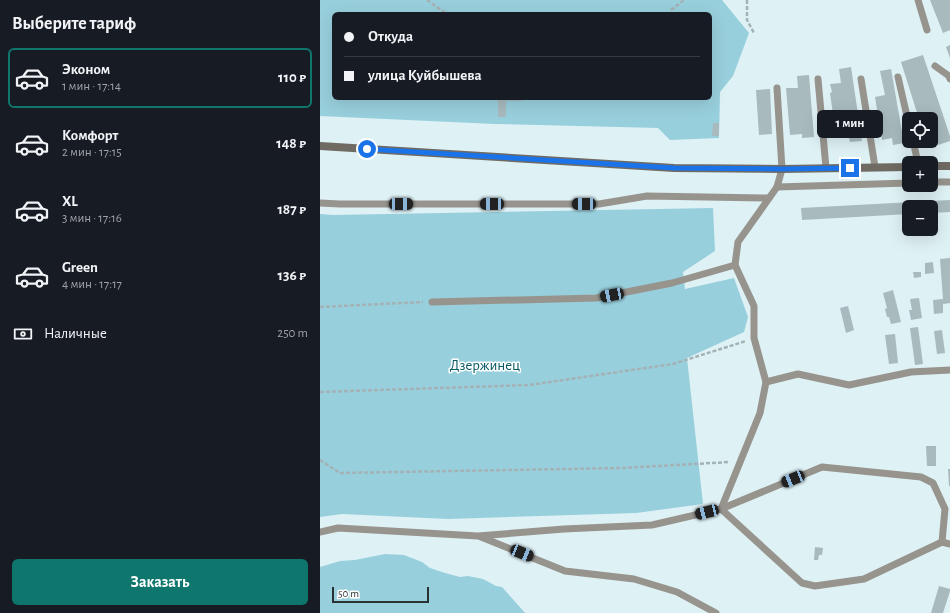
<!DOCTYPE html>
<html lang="ru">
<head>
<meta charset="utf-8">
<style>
  body { margin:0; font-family:"Alegreya Sans",sans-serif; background:#242831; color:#f1f3f6; height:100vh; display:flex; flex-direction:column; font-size:15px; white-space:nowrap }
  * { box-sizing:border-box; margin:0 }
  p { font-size:13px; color:#9ea1a6 }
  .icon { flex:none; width:22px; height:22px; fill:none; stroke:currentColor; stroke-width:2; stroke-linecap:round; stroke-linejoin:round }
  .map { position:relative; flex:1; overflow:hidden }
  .drawer { display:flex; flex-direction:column; background:#171b24; width:320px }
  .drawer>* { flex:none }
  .guide { position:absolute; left:12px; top:12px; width:380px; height:88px; border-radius:6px; box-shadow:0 4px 16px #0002; display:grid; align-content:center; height:88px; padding:0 12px; background:#171b24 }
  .buttons { position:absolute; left:582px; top:112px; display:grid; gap:8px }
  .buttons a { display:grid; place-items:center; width:36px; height:36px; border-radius:6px; background:#171b24; box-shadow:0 4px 16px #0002; font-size:20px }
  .scale { position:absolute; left:12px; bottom:10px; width:97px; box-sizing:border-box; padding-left:4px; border:2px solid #2a3133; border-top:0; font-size:11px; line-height:14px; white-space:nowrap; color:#2a3133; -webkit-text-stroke:3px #fff; paint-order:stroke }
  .end { position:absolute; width:18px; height:18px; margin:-9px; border:5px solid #1a73e8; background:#fff; box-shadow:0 0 0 2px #fff }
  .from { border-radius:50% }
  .bubble { position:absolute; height:28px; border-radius:6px; background:#171b24; box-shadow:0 4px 16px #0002; font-size:13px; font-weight:700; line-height:28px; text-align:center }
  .car { position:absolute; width:12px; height:24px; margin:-12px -6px; border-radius:5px; box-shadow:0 0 3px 1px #0007; background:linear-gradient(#222 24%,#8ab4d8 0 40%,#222 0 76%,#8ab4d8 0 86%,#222 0) }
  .guide b { display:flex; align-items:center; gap:14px; height:38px; font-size:15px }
  .guide b+b { border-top:1px solid #363941 }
  .guide i { width:10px; height:10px; background:#f1f3f6 }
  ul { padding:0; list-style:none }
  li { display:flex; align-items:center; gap:12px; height:60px; margin:0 8px 6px; padding:0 4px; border:2px solid transparent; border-radius:6px }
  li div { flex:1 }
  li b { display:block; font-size:15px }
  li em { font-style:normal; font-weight:700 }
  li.on { border-color:#0f766e }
  li>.icon { width:36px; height:36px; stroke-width:1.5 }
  h2 { padding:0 12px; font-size:18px; line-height:48px }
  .pay { display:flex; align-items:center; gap:10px; height:44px; padding:0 12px; font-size:15px }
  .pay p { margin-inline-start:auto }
  .action { display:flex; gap:8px; margin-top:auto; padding:8px 12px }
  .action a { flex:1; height:46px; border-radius:6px; background:#0f766e; color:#fff; font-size:16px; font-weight:700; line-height:46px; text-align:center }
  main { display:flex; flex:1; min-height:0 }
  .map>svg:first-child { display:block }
  .green { fill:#98cfdc; fill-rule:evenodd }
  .building { fill:#a8babe }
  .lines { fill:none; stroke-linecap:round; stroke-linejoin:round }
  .path { stroke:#a3b2b5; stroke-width:2.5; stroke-dasharray:4 2; stroke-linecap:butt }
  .service { stroke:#97948e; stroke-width:7 }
  .secondary { stroke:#6f6a62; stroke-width:8 }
  .route { stroke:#1a73e8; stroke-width:5 }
  .labels { text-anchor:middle; stroke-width:3; stroke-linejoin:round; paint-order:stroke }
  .park-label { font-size:15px; fill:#095a67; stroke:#fff }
</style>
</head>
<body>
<main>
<section class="drawer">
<h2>Выберите тариф</h2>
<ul>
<li class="on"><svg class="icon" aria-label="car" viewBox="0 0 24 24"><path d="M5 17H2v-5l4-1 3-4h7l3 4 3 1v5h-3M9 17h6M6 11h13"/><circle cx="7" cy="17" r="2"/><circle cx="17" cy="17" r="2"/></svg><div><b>Эконом</b><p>1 мин · 17:14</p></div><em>110 ₽</em></li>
<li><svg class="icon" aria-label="car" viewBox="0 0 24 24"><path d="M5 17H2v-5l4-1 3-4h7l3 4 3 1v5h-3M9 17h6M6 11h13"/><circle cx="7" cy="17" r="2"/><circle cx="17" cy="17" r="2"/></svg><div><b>Комфорт</b><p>2 мин · 17:15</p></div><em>148 ₽</em></li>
<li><svg class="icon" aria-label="car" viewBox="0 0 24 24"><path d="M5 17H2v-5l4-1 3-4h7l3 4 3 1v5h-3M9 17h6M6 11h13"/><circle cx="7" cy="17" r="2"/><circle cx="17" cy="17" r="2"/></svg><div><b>XL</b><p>3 мин · 17:16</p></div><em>187 ₽</em></li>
<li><svg class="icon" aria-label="car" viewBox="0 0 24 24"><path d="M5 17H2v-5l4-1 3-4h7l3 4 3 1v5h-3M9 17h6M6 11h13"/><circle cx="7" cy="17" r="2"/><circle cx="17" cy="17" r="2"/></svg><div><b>Green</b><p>4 мин · 17:17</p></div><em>136 ₽</em></li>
</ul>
<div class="pay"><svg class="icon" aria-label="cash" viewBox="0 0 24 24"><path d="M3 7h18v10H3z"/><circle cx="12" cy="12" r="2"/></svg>Наличные<p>250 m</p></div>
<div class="action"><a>Заказать</a></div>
</section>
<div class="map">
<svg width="630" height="613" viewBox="0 0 630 613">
  <rect width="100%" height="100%" fill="#def1f5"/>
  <g class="green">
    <path d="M 0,0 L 402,0 L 429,33 L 413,76 L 400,92 L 399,138 L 350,140 L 338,128 L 175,124 L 0,116 ZM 14,14 L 390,14 L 390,98 L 14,98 Z"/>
    <polygon points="393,208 395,251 363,272 365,289 414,278 428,317 424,332 367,358 383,504 316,513 128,519 22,514 0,517 0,214 13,215"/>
    <polygon points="65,554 84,555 102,562 110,568 125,573 140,577 148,576 163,579 176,586 182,587 205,613 0,613 0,567 20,561 35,560"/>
  </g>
  <g class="building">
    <polygon points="610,0 630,0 630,30 623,33"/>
    <polygon points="630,45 630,58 626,47"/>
    <polygon points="603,55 630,136 630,141 609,148 607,141 611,141 611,119 599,119 581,62"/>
    <polygon points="531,67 542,141 530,142 528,133 516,135 510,93 512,92 510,84 521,83 519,69"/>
    <polygon points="571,69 584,143 573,145 572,138 562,140 555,97 565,95 560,71"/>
    <polygon points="489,75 494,137 482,138 482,134 470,135 466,88 478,88 477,76"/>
    <polygon points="450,89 452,134 439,135 436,90"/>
    <polygon points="178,98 202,98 202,101 186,101 186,117 178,117"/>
    <polygon points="393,123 399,123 399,136 392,136"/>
    <polygon points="630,200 630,212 611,213 611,207 589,207 589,214 482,220 481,208"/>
    <polygon points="630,258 630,303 623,304 623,313 614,314 613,300 623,299 620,259"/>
    <polygon points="613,262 614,273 605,274 605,263"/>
    <polygon points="593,272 601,272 601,277 594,278"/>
    <polygon points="573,290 581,322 571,324 569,317 567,317 565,309 567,308 563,293"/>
    <polygon points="599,298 602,318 591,320 589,310 592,310 590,299"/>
    <polygon points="528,306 534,330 526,333 520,308"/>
    <polygon points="598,327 603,364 595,365 590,328"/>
    <polygon points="622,330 625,353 617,354 614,331"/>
    <polygon points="575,334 578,363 569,364 565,335"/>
    <polygon points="606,446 616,446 616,466 607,466"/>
    <polygon points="628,469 630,469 630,486 629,486"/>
    <polygon points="495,547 503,548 502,555 499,555 498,560 494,560"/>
    <polygon points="619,586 630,589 630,591 623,613 611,613"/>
  </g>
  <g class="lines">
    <g class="path">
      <polyline points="107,0 127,14"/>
      <polyline points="427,0 427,20 434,33"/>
      <polyline points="351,10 364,0"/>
      <polyline points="0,307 103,302"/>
      <polyline points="0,392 209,385 353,364 426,341"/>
      <polyline points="0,460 20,473 302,468 410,462"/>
    </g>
    <g class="service">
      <polyline points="598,0 607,30"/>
      <polyline points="615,66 629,76 630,79"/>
      <polyline points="578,77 589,125"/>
      <polyline points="498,79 506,168"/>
      <polyline points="541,79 555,167"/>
      <polyline points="457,88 462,169 457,187 418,242 415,265 434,306 434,338 446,382 440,413 401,509 482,583 495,586 544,579 622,542 630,544"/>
      <polyline points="593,141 598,163"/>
      <polyline points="611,182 630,182"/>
      <polyline points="457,187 589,183"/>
      <polyline points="0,203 20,204 279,204 327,196 449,198"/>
      <polyline points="112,302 276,298 352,283 415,265"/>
      <polyline points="446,382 478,374 529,385 591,372 630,370"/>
      <polyline points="0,532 18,528 158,536 244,529 332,525 401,509 502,467 601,477 613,483 625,509 622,542"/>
      <polyline points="161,537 245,571 314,579 357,592 396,613"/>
    </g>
    <g class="secondary">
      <polyline points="0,146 354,168 462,169 589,167"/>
      <polyline points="611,166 630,166"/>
    </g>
  </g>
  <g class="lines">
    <polyline class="route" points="47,149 354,168 462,169 530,168"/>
  </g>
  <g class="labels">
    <g class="park-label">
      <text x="165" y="370">Дзержинец</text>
    </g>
  </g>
</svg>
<div class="buttons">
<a><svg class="icon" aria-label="locate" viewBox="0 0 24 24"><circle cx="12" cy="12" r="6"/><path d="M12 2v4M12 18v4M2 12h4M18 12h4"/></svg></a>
<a>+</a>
<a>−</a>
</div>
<div class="scale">50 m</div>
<i class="end from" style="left:47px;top:149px"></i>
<i class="end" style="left:530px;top:168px"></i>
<div class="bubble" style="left:497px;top:110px;width:66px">1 мин</div>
<i class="car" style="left:81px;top:204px;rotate:90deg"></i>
<i class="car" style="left:172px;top:204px;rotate:270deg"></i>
<i class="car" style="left:264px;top:204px;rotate:270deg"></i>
<i class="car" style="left:292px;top:295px;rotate:259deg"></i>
<i class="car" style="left:473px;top:479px;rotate:248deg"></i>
<i class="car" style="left:387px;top:512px;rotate:256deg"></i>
<i class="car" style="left:202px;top:553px;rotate:112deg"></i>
<div class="guide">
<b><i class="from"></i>Откуда</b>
<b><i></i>улица Куйбышева</b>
</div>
</div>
</main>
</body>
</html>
